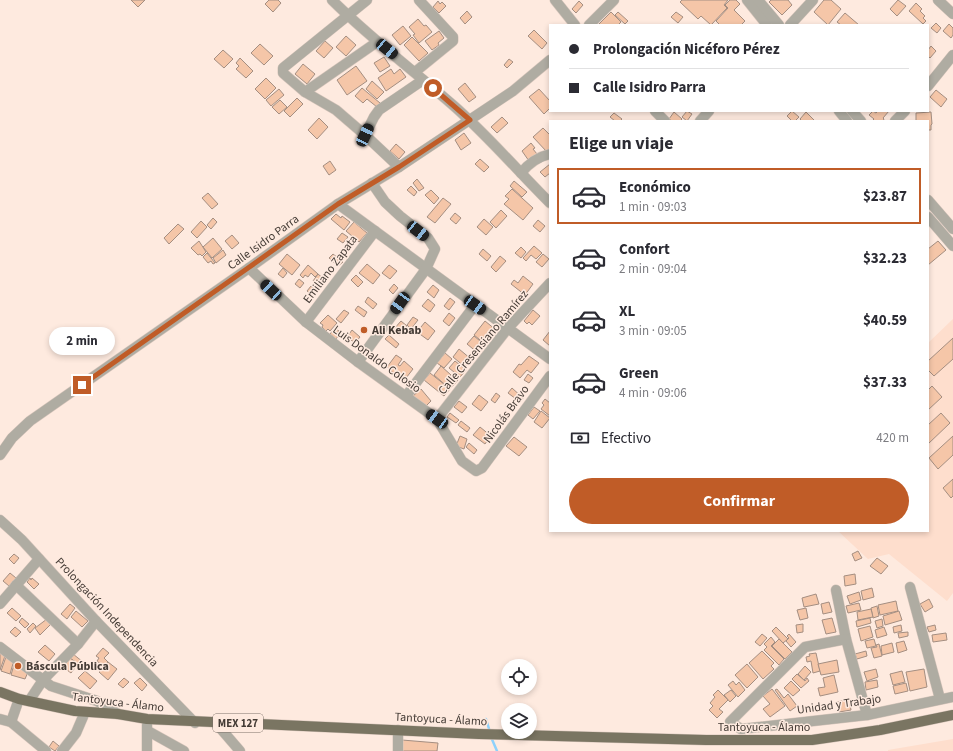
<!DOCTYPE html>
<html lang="es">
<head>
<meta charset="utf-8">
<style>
  body { margin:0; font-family:"Source Sans 3",sans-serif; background:#f7f7f7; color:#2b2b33; height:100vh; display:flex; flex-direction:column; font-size:15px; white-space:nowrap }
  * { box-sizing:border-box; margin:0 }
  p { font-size:13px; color:#7c7c81 }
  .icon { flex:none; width:22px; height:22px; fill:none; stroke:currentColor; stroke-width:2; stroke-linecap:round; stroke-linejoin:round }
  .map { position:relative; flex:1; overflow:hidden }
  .side { position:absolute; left:549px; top:120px; width:380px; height:412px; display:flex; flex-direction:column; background:#fff; border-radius:0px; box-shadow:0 2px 6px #0003 }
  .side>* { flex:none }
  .banner { position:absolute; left:549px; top:24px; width:380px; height:88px; border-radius:0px; box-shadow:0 2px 6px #0003; display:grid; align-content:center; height:88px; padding:0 20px; background:#fff }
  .tools { position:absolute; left:501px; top:659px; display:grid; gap:8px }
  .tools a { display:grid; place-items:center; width:36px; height:36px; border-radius:50%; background:#fff; box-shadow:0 2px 6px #0003; font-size:20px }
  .end { position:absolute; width:18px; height:18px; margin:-9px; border:5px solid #c05c27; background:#fff; box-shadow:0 0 0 2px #fff }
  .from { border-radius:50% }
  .bubble { position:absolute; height:28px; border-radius:14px; background:#fff; box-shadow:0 2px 6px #0003; font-size:13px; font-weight:700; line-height:28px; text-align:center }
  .car { position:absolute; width:12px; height:24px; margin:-12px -6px; border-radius:5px; box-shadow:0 0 3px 1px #0007; background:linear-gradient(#222 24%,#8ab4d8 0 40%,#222 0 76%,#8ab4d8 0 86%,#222 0) }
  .banner b { display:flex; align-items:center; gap:14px; height:38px; font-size:15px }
  .banner b+b { border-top:1px solid #e1e1e2 }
  .banner i { width:10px; height:10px; background:#2b2b33 }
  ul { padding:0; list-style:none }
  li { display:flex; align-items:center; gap:12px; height:56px; margin:0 8px 6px; padding:0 12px; border:2px solid transparent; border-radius:0px }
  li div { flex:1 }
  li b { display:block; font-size:15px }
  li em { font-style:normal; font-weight:700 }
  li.active { border-color:#c05c27 }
  li>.icon { width:36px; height:36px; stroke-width:1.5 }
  h2 { padding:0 20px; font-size:18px; line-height:48px }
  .pay { display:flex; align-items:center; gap:10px; height:44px; padding:0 20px; font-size:15px }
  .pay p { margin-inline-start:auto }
  .button { display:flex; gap:8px; margin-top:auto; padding:8px 20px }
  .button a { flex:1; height:46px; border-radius:24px; background:#c05c27; color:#fff; font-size:16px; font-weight:700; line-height:46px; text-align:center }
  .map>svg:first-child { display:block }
  .built { fill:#fedecd }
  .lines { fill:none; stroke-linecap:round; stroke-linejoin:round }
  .stream { stroke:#8ed1fb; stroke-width:2.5 }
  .building { fill:#f5c6a8; stroke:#a48e81 }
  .minor-casing { stroke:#d9c7bd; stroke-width:11 }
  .major-casing { stroke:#d9c7bd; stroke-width:11 }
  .minor { stroke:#afaca2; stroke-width:10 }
  .major { stroke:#7a7562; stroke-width:10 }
  .route { stroke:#c05c27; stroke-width:5 }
  .poi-dot { fill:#c05c27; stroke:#feeadf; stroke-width:1.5 }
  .labels { text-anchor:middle; stroke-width:3; stroke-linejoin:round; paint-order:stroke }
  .shield { fill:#feeadf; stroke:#7c7068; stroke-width:1 }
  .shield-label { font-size:11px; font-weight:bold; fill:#443b35 }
  .street-label { font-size:12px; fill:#443b35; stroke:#feeadf }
  .poi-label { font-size:12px; font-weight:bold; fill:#443b35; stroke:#feeadf; text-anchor:start }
</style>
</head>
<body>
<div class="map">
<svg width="953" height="751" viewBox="0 0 953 751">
  <rect width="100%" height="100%" fill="#feeadf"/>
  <g class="built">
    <polygon points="953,319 953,593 947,601 889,554 868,559 838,531 928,531 928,343"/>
    <polygon points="953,739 953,751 888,751 888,750"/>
  </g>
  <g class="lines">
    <g class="stream">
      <polyline points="486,719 490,732"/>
      <polyline points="491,737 497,751"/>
    </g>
  </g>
  <g class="building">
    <polygon points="131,0 145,0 138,7"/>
    <polygon points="269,0 278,0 281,3 273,12 265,4"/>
    <polygon points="682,0 728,0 724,5 727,8 711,25 701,16 698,19 680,2"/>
    <polygon points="730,0 736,0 740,4 734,10 745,21 741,25 720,25 716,21 728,8 725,5"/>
    <polygon points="771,0 788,0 792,5 782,15 769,2"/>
    <polygon points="824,0 831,0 841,9 828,25 814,12"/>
    <polygon points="898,0 906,6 897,16 890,9"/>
    <polygon points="438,1 440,4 442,2 446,6 439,13 433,7"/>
    <polygon points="579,1 583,5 576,13 572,9"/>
    <polygon points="916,3 922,9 920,11 925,16 923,18 926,21 923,24 909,11"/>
    <polygon points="467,11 472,17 465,24 460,18"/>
    <polygon points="611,12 621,22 618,25 598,25"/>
    <polygon points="618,12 628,21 625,24 615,15"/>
    <polygon points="676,12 683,17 678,23 671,17"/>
    <polygon points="845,13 859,25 841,25 837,22"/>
    <polygon points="418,19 424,26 426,25 432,32 419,43 413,35 415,34 409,27"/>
    <polygon points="936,23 941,28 937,33 931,28"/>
    <polygon points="949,24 953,28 953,35 951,38 943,31"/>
    <polygon points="403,26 411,36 400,45 392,35"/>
    <polygon points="534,30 547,43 542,49 528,36"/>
    <polygon points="439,31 444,38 438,43 439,45 432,50 425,41"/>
    <polygon points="346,36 356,45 346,56 336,47"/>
    <polygon points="412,37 428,53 419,61 404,45"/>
    <polygon points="325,41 333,48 324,58 316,51"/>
    <polygon points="260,44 273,56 264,65 251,53"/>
    <polygon points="931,46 936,51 930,58 928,56 928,50"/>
    <polygon points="223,50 233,59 224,68 214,59"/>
    <polygon points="384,57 390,66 380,72 374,63"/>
    <polygon points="240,58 253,71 246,78 236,69 239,66 236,63"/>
    <polygon points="509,59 513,62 507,68 504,65"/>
    <polygon points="303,64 315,74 307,84 295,74"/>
    <polygon points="356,66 367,81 347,95 337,80"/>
    <polygon points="391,69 394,74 400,69 406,77 386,91 378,78"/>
    <polygon points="266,78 276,88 265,99 255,89"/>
    <polygon points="372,81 384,92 377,99 366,89"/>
    <polygon points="465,83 476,97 469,102 458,89"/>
    <polygon points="362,88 380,103 377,107 367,99 363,103 355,96"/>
    <polygon points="279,89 284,95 271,106 266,100"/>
    <polygon points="539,89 550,101 550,108 544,114 529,97"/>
    <polygon points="936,90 947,99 941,107 930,97"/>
    <polygon points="297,98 303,104 290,117 284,111"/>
    <polygon points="280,100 287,107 279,114 272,107"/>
    <polygon points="687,111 692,114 687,121 682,117"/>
    <polygon points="792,111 799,117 795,121 792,121 787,116"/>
    <polygon points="873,111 876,113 878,111 889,111 883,118 884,119 883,121 872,121 874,119 869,115"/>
    <polygon points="674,112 682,119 680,121 672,121 669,119"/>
    <polygon points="806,112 815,121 802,121 800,119"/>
    <polygon points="931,112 932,124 931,125 931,130 928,130 928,121 916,121 916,113"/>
    <polygon points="614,113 622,119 620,121 615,121 610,117"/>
    <polygon points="502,117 508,123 497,133 491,127"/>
    <polygon points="319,118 328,127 317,139 308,130"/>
    <polygon points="543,128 550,135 550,150 547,152 533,137"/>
    <polygon points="464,133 471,143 461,150 455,140"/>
    <polygon points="531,143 535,148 533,149 537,154 529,161 522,151"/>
    <polygon points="396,144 405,152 399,159 390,151"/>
    <polygon points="480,159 489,167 484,172 475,164"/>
    <polygon points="330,161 336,170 329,175 323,166"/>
    <polygon points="550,164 550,173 545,177 540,172"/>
    <polygon points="417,179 424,188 419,191 413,183"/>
    <polygon points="514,181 527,192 522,197 510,186"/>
    <polygon points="411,186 417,192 414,196 407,190"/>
    <polygon points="512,189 533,208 523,220 504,204 509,199 505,196"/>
    <polygon points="431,190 439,198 434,204 425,195"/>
    <polygon points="208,193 218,204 212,209 202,198"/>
    <polygon points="443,198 451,204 435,223 427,217"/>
    <polygon points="501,210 507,216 496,228 490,222"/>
    <polygon points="455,213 461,218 456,224 450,219"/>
    <polygon points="336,214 341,218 342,216 350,222 344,230 331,219"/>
    <polygon points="213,218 217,222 211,229 207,225"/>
    <polygon points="484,219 493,227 486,235 477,227"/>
    <polygon points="538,220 545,226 540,232 533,226"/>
    <polygon points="201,221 207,227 197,238 191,232"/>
    <polygon points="354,222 367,233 359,242 346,231"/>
    <polygon points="178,224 184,229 169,244 164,238"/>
    <polygon points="342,233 348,237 343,243 337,239"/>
    <polygon points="232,235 239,243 232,249 225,241"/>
    <polygon points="213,238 222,249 212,258 203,247"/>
    <polygon points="199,241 206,252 202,256 200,254 198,255 191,248"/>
    <polygon points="938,241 946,250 928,265 928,249"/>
    <polygon points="534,246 542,253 536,259 531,255 526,261 523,258"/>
    <polygon points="521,247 526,252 521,258 515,253"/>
    <polygon points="483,249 491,256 487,261 479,254"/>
    <polygon points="223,250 226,255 216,263 213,258"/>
    <polygon points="207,253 215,263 213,264 211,261 208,263 203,257"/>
    <polygon points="287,254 300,265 292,275 279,264"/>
    <polygon points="333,254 343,262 338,266 329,258"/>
    <polygon points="543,254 549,259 542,267 536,262"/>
    <polygon points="500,256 506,261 496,272 491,267"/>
    <polygon points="367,264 380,275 373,284 359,273"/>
    <polygon points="308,265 318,274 315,277 311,273 308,277 305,275 303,278 300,275"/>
    <polygon points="389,265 397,271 390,279 382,273"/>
    <polygon points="283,268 287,273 283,278 278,274"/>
    <polygon points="318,274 325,280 323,283 319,280 316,284 313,281"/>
    <polygon points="356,275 363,282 358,287 351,280"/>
    <polygon points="523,276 533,284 525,295 511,284 514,280 518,283"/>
    <polygon points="299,279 304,283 300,288 295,284"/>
    <polygon points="394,284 398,288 393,294 389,290"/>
    <polygon points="433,285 439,290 434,298 427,292"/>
    <polygon points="311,286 317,291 313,296 307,291"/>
    <polygon points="368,297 377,304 373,309 365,302"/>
    <polygon points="450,298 455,302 449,310 444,306"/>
    <polygon points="428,299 435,305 430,312 422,306"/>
    <polygon points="358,306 367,312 364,317 355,310"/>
    <polygon points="344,310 349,313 341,323 336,319"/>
    <polygon points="533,310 540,316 532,325 529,322 527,324 524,321"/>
    <polygon points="449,313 455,318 449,326 443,321"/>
    <polygon points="328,315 337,323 330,331 328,329 326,331 322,327 323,325 320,323"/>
    <polygon points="413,317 418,320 411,329 407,325"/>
    <polygon points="401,321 407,326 400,335 393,330"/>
    <polygon points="485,321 496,330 485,344 474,335"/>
    <polygon points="425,322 435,331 428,340 417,332"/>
    <polygon points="335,328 339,331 337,333 339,335 336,339 330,334"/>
    <polygon points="352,330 360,337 355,343 347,337"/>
    <polygon points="550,331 550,346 543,340"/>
    <polygon points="389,335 399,344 396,348 385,339"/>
    <polygon points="474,336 485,345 478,353 467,344"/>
    <polygon points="953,338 953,359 934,376 928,370 928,361"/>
    <polygon points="459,349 471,359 465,367 453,357"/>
    <polygon points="445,353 452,359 444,368 437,363"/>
    <polygon points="396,355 402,359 398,365 400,366 404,361 413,369 403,382 387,367"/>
    <polygon points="529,356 539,363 531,373 527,370 520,378 513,372 519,364 521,365"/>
    <polygon points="455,361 466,370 460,377 449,368"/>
    <polygon points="441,366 451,375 447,381 448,382 453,376 458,380 450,389 434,375"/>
    <polygon points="430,373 450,389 444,396 424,380"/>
    <polygon points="528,374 533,378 529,383 524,380"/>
    <polygon points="932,386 942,397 928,410 928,390"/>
    <polygon points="512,388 523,398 520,402 508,393"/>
    <polygon points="421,389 431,401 423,409 413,396"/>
    <polygon points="496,393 500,396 495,403 491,400"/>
    <polygon points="479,395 488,402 481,411 472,404"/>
    <polygon points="545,399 550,403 550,416 541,409 544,405 542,403"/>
    <polygon points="459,401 467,407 462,413 454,407"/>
    <polygon points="534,407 540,411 533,419 528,415"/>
    <polygon points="541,411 550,418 542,428 534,422"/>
    <polygon points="450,413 459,420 456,423 447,417"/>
    <polygon points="941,413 950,423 928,444 928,425"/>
    <polygon points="461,421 470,428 467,432 458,425"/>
    <polygon points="480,427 491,436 485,444 473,435"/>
    <polygon points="460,436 467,439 464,449 456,446"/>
    <polygon points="953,436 953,455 938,469 929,458"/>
    <polygon points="514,437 527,447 519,456 506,446"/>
    <polygon points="469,443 477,450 474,454 466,447"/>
    <polygon points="953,479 953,496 951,498 943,488"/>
    <polygon points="858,551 862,558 855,561 852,554"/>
    <polygon points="14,554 19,558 14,564 9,559"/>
    <polygon points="877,558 888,566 881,574 870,566"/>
    <polygon points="10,573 16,578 9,586 3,581"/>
    <polygon points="855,574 856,584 845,586 844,576"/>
    <polygon points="30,578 31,580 32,578 39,584 34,589 27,582"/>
    <polygon points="872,588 874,597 863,600 861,591"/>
    <polygon points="859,592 861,600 850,604 847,596"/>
    <polygon points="816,594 819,604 804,607 802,598"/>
    <polygon points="929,599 933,607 925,612 920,604"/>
    <polygon points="896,601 898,611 880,615 878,605"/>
    <polygon points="829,602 832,612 823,614 821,604"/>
    <polygon points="859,603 861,610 848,613 846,606"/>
    <polygon points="70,604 75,608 67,619 61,614"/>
    <polygon points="877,606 879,616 873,618 871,608"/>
    <polygon points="12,608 21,616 16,621 7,613"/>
    <polygon points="806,608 808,618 800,620 797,610"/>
    <polygon points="871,609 873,617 858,620 857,612"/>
    <polygon points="76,611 88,621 82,627 71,617"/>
    <polygon points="899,611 902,620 885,625 883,616"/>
    <polygon points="22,618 29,624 25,628 19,622"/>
    <polygon points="832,618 836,632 826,634 822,620"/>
    <polygon points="870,618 871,623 857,627 856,621"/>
    <polygon points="47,619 52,623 40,635 35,628"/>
    <polygon points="882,619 883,626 877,628 875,621"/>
    <polygon points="33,623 36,626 30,633 27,629"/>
    <polygon points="803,624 803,632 797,633 796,625"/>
    <polygon points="901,625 902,631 894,633 893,627"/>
    <polygon points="935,625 936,630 929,632 927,627"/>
    <polygon points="870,626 873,637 861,641 858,629"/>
    <polygon points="15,627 21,632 16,637 10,632"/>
    <polygon points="776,627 788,639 783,643 772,631"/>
    <polygon points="884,627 887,635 877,638 875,630"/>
    <polygon points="908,632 908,636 899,638 898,633"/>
    <polygon points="946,633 947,640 933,642 932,635"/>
    <polygon points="762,634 767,638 760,646 755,642"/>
    <polygon points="789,634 796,642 791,647 786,641 789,638 787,636"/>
    <polygon points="771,637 775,642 771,646 784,659 779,665 764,650 767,647 764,644"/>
    <polygon points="779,639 792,652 785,659 772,646"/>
    <polygon points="874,639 876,646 867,648 865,641"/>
    <polygon points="904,641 907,650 898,653 896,643"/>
    <polygon points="892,643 894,652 882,655 881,646"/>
    <polygon points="879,644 882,656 874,658 871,648 877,647 876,645"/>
    <polygon points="45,645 55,654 49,661 38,652"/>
    <polygon points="0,648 6,653 0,670"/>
    <polygon points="103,648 109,653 104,658 108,662 104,667 97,661 99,658 96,656"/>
    <polygon points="762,651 774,663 771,666 774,669 763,679 749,663"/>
    <polygon points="866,651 867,656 857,659 855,654"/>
    <polygon points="816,653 820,671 813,673 811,661 807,662 806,657 810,656 809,654"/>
    <polygon points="7,654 14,660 10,674 1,671"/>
    <polygon points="73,654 83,662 80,665 70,658"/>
    <polygon points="70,658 78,664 71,673 63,667"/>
    <polygon points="837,660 839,672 821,675 818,664"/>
    <polygon points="15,661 28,672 25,679 11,675"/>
    <polygon points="108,662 117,669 108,680 99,672 101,670 99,668 102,664 104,667"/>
    <polygon points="747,664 758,677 747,688 735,675"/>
    <polygon points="805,666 811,672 804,680 798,674"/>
    <polygon points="876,669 878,677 867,681 864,672"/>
    <polygon points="924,669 927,687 910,691 906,672"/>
    <polygon points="85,671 97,681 90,689 78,678"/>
    <polygon points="902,671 905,682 893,685 890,674"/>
    <polygon points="797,674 805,681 807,678 809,681 801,688 792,679"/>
    <polygon points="834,675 838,692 820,696 818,688 825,687 823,678"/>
    <polygon points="124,678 129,682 123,688 118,684"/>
    <polygon points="140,678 147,685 142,691 134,683"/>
    <polygon points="877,680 878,687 866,690 865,682"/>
    <polygon points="733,681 736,685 739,682 745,690 738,697 728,685"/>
    <polygon points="791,681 800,690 793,696 784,688"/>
    <polygon points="906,683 908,691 895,694 893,686"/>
    <polygon points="772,689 785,706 770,717 763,709 770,704 763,696"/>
    <polygon points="777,689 784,698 788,694 797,706 790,711 775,690"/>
    <polygon points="718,690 728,700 719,709 723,712 717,718 709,710 713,706 710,703 715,697 713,695"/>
    <polygon points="731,690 736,696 730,702 724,695"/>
    <polygon points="849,699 851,710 839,712 837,702"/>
    <polygon points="402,740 438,743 437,751 401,751"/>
    <polygon points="53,741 59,746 55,751 49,747"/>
  </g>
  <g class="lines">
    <g class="minor-casing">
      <g id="minor">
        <path d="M 332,0 C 370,38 413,70 454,106 C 488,136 518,171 550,203"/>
        <polyline points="367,0 283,68 283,73 305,92 336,110 365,135 399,167"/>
        <polyline points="555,0 575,25"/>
        <polyline points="747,0 767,25"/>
        <polyline points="758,0 779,25"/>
        <polyline points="938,0 953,14"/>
        <polyline points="589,25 614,0"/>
        <polyline points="790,25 813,0"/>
        <polyline points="415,72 453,41 453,37 419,0"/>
        <polyline points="928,86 953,55"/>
        <polyline points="305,92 377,42"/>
        <polyline points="655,111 665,121"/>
        <polyline points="839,111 847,121"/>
        <polyline points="852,111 861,121"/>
        <polyline points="700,121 709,111"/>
        <polyline points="895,121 905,111"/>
        <polyline points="365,135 374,117 379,110 423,80"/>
        <path d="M 521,173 C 529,163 537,157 550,154"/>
        <polyline points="928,200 953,229"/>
        <polyline points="338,204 550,359"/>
        <polyline points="928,217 953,246"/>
        <polyline points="249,268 306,322 358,362 437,419 462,461 476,471 482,468 550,376"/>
        <polyline points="306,322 375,231"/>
        <polyline points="358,362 426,269 435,249 428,238 400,216 385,202 372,183"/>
        <polyline points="406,396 475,305"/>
        <polyline points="437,419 508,328 550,283"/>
        <polyline points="0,455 12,438 30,421 249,268 338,204 399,167 513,91 550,60"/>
        <polyline points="0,520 22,540 96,621 195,723"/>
        <polyline points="16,585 78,644"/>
        <polyline points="910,587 940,699"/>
        <polyline points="836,590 846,639 867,715"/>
        <polyline points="0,604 39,559"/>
        <polyline points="846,639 805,647 730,722 741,729 867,715 953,697"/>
        <polyline points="0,647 51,686 97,701 118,714"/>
        <polyline points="29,701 43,680 78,644 96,621"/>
        <polyline points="0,719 11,722 46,751"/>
        <polyline points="11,722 19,699"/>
        <polyline points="215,722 240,751"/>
        <polyline points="148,731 184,751"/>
        <polyline points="62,751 76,733 85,712"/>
        <polyline points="147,751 147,725"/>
        <polyline points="398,751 398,730"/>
      </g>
    </g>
    <g class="major-casing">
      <polyline id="major" points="0,692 19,699 75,711 118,714 147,719 479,734 706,740 812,740 880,730 953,715"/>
    </g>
    <use href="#minor" class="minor"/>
    <use href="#major" class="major"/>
  </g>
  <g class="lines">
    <polyline class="route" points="82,385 248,268 338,204 399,167 470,120 433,88"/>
  </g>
  <g class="poi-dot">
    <circle cx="364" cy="330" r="4"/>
    <circle cx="18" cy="666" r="4"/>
  </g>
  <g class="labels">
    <rect class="shield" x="213" y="714" width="50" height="18" rx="3"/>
    <g class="shield-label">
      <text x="238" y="727">MEX 127</text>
    </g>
    <g class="street-label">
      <text transform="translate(263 242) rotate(-36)" y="4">Calle Isidro Parra</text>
      <text transform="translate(330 269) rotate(-53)" y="4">Emiliano Zapata</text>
      <text transform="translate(483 342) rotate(-50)" y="4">Calle Cresensiano Ramírez</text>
      <text transform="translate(377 359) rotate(36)" y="4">Luis Donaldo Colosio</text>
      <text transform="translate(506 414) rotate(-54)" y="4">Nicolás Bravo</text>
      <text transform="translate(107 612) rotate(47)" y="4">Prolongación Independencia</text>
      <text transform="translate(118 702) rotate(7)" y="4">Tantoyuca - Álamo</text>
      <text transform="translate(839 704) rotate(-8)" y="4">Unidad y Trabajo</text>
      <text transform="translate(441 719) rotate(3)" y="4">Tantoyuca - Álamo</text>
      <text x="764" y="731">Tantoyuca - Álamo</text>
    </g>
    <g class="poi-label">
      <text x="372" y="334">Ali Kebab</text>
      <text x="26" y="670">Báscula Pública</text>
    </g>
  </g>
</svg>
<div class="tools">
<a><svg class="icon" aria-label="locate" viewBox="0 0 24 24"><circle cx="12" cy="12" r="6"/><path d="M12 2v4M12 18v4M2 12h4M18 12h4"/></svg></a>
<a><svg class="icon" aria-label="layers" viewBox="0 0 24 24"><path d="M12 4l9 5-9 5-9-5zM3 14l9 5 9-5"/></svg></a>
</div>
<i class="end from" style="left:433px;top:88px"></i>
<i class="end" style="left:82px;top:385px"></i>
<div class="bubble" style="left:49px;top:327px;width:66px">2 min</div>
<i class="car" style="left:387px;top:49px;rotate:129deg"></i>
<i class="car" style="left:365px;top:135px;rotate:25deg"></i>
<i class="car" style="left:418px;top:231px;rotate:128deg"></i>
<i class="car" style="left:271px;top:290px;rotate:313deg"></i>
<i class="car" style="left:400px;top:303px;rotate:216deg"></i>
<i class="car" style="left:475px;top:305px;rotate:125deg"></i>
<i class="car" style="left:437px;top:419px;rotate:305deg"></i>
<div class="banner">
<b><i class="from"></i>Prolongación Nicéforo Pérez</b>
<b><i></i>Calle Isidro Parra</b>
</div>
<section class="side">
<h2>Elige un viaje</h2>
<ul>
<li class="active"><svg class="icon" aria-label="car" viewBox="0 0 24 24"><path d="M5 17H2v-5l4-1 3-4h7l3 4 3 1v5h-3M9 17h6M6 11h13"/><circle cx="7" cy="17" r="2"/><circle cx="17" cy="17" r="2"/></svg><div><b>Económico</b><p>1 min · 09:03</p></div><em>$23.87</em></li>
<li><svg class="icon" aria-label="car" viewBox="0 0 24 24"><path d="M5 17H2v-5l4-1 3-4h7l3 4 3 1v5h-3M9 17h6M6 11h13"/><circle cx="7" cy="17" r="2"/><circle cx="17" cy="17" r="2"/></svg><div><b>Confort</b><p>2 min · 09:04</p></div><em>$32.23</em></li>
<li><svg class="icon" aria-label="car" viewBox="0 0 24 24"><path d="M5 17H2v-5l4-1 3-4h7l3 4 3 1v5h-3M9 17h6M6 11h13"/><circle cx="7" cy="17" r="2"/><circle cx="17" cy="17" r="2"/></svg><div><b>XL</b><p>3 min · 09:05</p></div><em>$40.59</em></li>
<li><svg class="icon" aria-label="car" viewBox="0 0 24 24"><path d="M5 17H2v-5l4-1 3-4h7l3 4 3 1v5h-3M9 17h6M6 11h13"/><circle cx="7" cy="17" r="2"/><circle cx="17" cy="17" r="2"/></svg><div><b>Green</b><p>4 min · 09:06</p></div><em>$37.33</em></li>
</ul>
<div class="pay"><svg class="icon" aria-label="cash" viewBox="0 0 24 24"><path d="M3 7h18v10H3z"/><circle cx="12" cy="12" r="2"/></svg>Efectivo<p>420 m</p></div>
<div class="button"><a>Confirmar</a></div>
</section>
</div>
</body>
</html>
